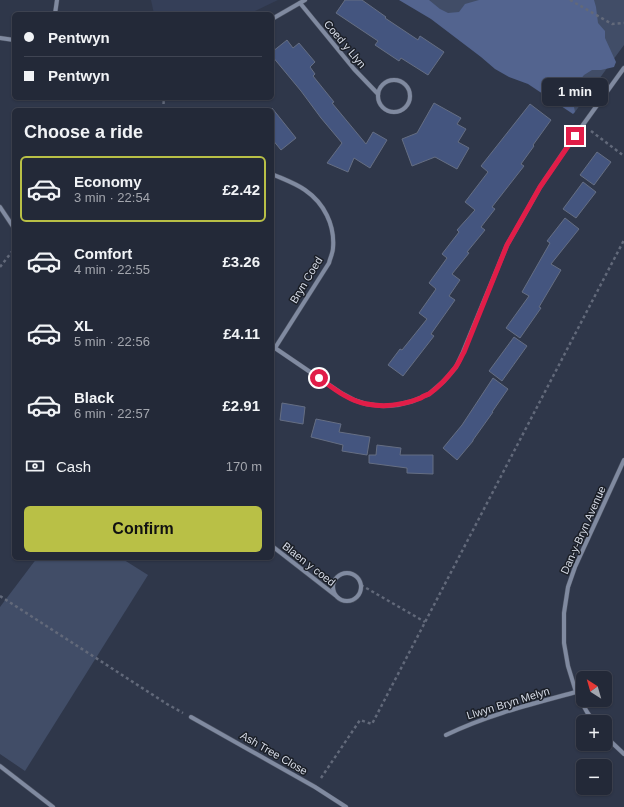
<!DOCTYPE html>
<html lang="en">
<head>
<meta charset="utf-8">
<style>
  body { margin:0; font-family:Arial,sans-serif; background:#2b3140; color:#f1f3f6; height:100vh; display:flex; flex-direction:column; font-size:15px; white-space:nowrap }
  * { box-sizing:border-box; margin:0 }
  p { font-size:13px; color:#a3a6ae }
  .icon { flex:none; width:22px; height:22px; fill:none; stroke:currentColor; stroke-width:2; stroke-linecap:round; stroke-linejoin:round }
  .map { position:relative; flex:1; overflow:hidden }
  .sheet { position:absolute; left:12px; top:108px; width:262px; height:452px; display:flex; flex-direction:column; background:#232938; border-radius:6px; box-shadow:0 1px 3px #0004,0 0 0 1px #404553 }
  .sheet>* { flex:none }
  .hud { position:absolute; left:12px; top:12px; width:262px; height:88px; border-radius:6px; box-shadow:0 1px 3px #0004,0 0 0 1px #404553; display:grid; align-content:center; height:88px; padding:0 12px; background:#232938 }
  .needle { width:26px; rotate:323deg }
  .buttons { position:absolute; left:576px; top:671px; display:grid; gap:8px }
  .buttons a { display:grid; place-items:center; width:36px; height:36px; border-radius:6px; background:#232938; box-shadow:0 1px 3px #0004,0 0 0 1px #404553; font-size:20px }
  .end { position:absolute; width:18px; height:18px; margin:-9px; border:5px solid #e11d48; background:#fff; box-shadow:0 0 0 2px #fff }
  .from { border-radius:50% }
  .bubble { position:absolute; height:28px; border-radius:6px; background:#232938; box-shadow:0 1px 3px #0004,0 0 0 1px #404553; font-size:13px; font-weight:700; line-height:28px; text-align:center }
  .hud b { display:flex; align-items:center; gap:14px; height:38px; font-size:15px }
  .hud b+b { border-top:1px solid #404553 }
  .hud i { width:10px; height:10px; background:#f1f3f6 }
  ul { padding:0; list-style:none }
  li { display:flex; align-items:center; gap:12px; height:66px; margin:0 8px 6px; padding:0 4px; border:2px solid transparent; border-radius:6px }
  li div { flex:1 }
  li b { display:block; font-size:15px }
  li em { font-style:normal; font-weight:700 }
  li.on { border-color:#b9c046 }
  li>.icon { width:36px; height:36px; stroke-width:1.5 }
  h2 { padding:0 12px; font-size:18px; line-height:48px }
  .pay { display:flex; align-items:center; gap:10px; height:44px; padding:0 12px; font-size:15px }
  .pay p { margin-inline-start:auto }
  .primary-button { display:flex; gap:8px; margin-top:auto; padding:8px 12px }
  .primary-button a { flex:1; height:46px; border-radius:6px; background:#b9c046; color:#111; font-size:16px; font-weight:700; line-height:46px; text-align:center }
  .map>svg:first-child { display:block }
  .built { fill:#353f58 }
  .green { fill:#414d67 }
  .forest { fill:#53648f }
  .building { fill:#44557f; stroke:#656e83 }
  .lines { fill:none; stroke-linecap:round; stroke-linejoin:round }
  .minor-casing { stroke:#4c5363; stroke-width:5 }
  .path { stroke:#62697a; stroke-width:2.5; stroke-dasharray:3 3; stroke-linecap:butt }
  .minor { stroke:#808aa0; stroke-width:4 }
  .route { stroke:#e11d48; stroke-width:5 }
  .labels { text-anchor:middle; stroke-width:3; stroke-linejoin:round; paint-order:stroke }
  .street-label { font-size:11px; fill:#d6dbe7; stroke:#1b1f27 }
</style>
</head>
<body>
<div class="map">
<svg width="624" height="807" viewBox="0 0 624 807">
  <rect width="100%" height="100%" fill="#2f374a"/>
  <polygon class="built" points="151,0 278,0 249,14 154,14"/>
  <g class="green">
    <polygon points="411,0 624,0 624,45 575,112 461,33"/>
    <polygon points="37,558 121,558 148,575 25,771 0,754 0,607"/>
  </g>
  <polygon class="forest" points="399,0 429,0 440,9 448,13 459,12 465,4 479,0 594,0 596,7 598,23 605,31 605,38 616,62 614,67 601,70 592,70 584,75 572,90 570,94 563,99 574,107 575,112 573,114 528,84 509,77 495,69 481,57 431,19"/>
  <g class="building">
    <polygon points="345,0 362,0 386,17 385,18 418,40 420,36 444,52 428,75 401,58 399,61 375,45 378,41 336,13"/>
    <polygon points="287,40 293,48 299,43 315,62 310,67 315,74 313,76 334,102 332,103 366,144 373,132 387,140 370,168 354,158 348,172 327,163 342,143 321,118 301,91 272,56 272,52"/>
    <polygon points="434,103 461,118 457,124 466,129 458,142 469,148 457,169 435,157 412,166 402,139 417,133"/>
    <polygon points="530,104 551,120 533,145 534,146 521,164 524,166 492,207 495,209 481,227 485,230 467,252 469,253 452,274 460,280 449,296 455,300 431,334 434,336 403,376 388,365 400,349 402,350 427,319 419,313 436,289 429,283 447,258 442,254 459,232 457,230 475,210 465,202 488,172 481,166"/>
    <polygon points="272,108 296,138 281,150 272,139"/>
    <polygon points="597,152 611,162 594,185 580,175"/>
    <polygon points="583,182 596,192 576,218 563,209"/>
    <polygon points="565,218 579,229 551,264 561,270 539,307 541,308 520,338 506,328 529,296 522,292 550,243 547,241"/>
    <polygon points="514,337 527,346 502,381 489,371"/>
    <polygon points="493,378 508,389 492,412 493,412 473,440 473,441 457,460 443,448 462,425"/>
    <polygon points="282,403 305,407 303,424 280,420"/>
    <polygon points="316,419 341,424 339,432 370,437 367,455 342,451 343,445 311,437"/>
    <polygon points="377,445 401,448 400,455 433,455 433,474 407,473 407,468 369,463 369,455 376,455"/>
  </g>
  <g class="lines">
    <g class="minor-casing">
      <g id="minor">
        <polyline points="300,3 354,69 378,94"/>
        <polyline points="55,14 57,0"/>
        <polyline points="272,19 305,0"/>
        <polyline points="0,38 14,40"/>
        <circle cx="394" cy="96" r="16"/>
        <path d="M 272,174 C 283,179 295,183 305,190 C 324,203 335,225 333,248 C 333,253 330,258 329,263 L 275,348"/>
        <polyline points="0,207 14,228"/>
        <polyline points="272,346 341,393 354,400 366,404 384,406 397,405 413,401 429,394 444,381 456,367 463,352 507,245 522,219 540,187 567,147 624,68"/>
        <polyline points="272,546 335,595"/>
        <circle cx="347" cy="587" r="14"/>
        <polyline points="191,717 315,787 346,807"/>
        <polyline points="594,722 587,712 576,692 568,666 564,643 564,613 568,587 575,567 624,460"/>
        <path d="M 446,735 C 487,715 532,704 576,692"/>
        <polyline points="605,736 624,754"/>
        <polyline points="0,766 53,807"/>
      </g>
    </g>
    <g class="path">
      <polyline points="570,0 612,24 624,23"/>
      <polyline points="163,110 164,98"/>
      <polyline points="591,131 624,156"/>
      <polyline points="0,267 14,249"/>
      <polyline points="361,585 425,622"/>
      <polyline points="0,596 167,704 183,713"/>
      <polyline points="321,778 360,720 372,724 624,240"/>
    </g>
    <use href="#minor" class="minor"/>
  </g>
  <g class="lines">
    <path class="route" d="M 319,378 C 333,388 349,401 367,404 C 386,408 403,405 421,398 C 423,396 427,395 429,394 C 439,387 448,377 455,368 C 459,363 461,357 464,352 L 507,245 L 540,187 L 575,136"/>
  </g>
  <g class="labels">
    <g class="street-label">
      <text transform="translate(345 44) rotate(50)" y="4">Coed y Llyn</text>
      <text transform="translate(306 280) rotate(-59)" y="4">Bryn Coed</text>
      <text transform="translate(583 530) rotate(-66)" y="4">Dan-y-Bryn Avenue</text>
      <text transform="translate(309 564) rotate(38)" y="4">Blaen y coed</text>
      <text transform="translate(508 703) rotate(-17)" y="4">Llwyn Bryn Melyn</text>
      <text transform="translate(274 753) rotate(30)" y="4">Ash Tree Close</text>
    </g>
  </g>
</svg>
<div class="buttons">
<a><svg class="needle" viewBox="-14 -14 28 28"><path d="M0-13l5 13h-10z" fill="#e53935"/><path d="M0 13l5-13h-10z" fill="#a3a6ae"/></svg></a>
<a>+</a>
<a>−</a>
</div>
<i class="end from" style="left:319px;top:378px"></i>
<i class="end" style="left:575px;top:136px"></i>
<div class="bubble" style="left:542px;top:78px;width:66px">1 min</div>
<div class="hud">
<b><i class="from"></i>Pentwyn</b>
<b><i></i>Pentwyn</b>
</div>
<section class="sheet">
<h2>Choose a ride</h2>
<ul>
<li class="on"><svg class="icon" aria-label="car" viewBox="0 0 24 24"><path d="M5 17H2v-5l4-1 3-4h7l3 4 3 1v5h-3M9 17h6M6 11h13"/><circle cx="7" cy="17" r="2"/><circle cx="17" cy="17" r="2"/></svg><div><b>Economy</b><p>3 min · 22:54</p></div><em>£2.42</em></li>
<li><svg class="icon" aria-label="car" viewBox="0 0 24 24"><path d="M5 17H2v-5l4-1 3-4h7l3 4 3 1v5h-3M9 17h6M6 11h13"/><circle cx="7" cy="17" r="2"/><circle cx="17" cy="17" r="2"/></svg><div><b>Comfort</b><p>4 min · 22:55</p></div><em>£3.26</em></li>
<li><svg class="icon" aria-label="car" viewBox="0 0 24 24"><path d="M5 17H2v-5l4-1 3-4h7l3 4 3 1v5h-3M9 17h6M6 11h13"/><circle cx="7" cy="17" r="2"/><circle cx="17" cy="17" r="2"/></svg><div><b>XL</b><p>5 min · 22:56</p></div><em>£4.11</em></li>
<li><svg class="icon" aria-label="car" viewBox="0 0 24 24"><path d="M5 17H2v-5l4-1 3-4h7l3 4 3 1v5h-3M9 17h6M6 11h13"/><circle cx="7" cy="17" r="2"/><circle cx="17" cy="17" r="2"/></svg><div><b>Black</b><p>6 min · 22:57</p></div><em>£2.91</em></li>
</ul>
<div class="pay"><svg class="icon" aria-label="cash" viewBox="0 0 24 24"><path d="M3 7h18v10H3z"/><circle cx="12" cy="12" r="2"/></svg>Cash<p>170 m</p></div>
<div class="primary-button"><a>Confirm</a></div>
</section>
</div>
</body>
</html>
